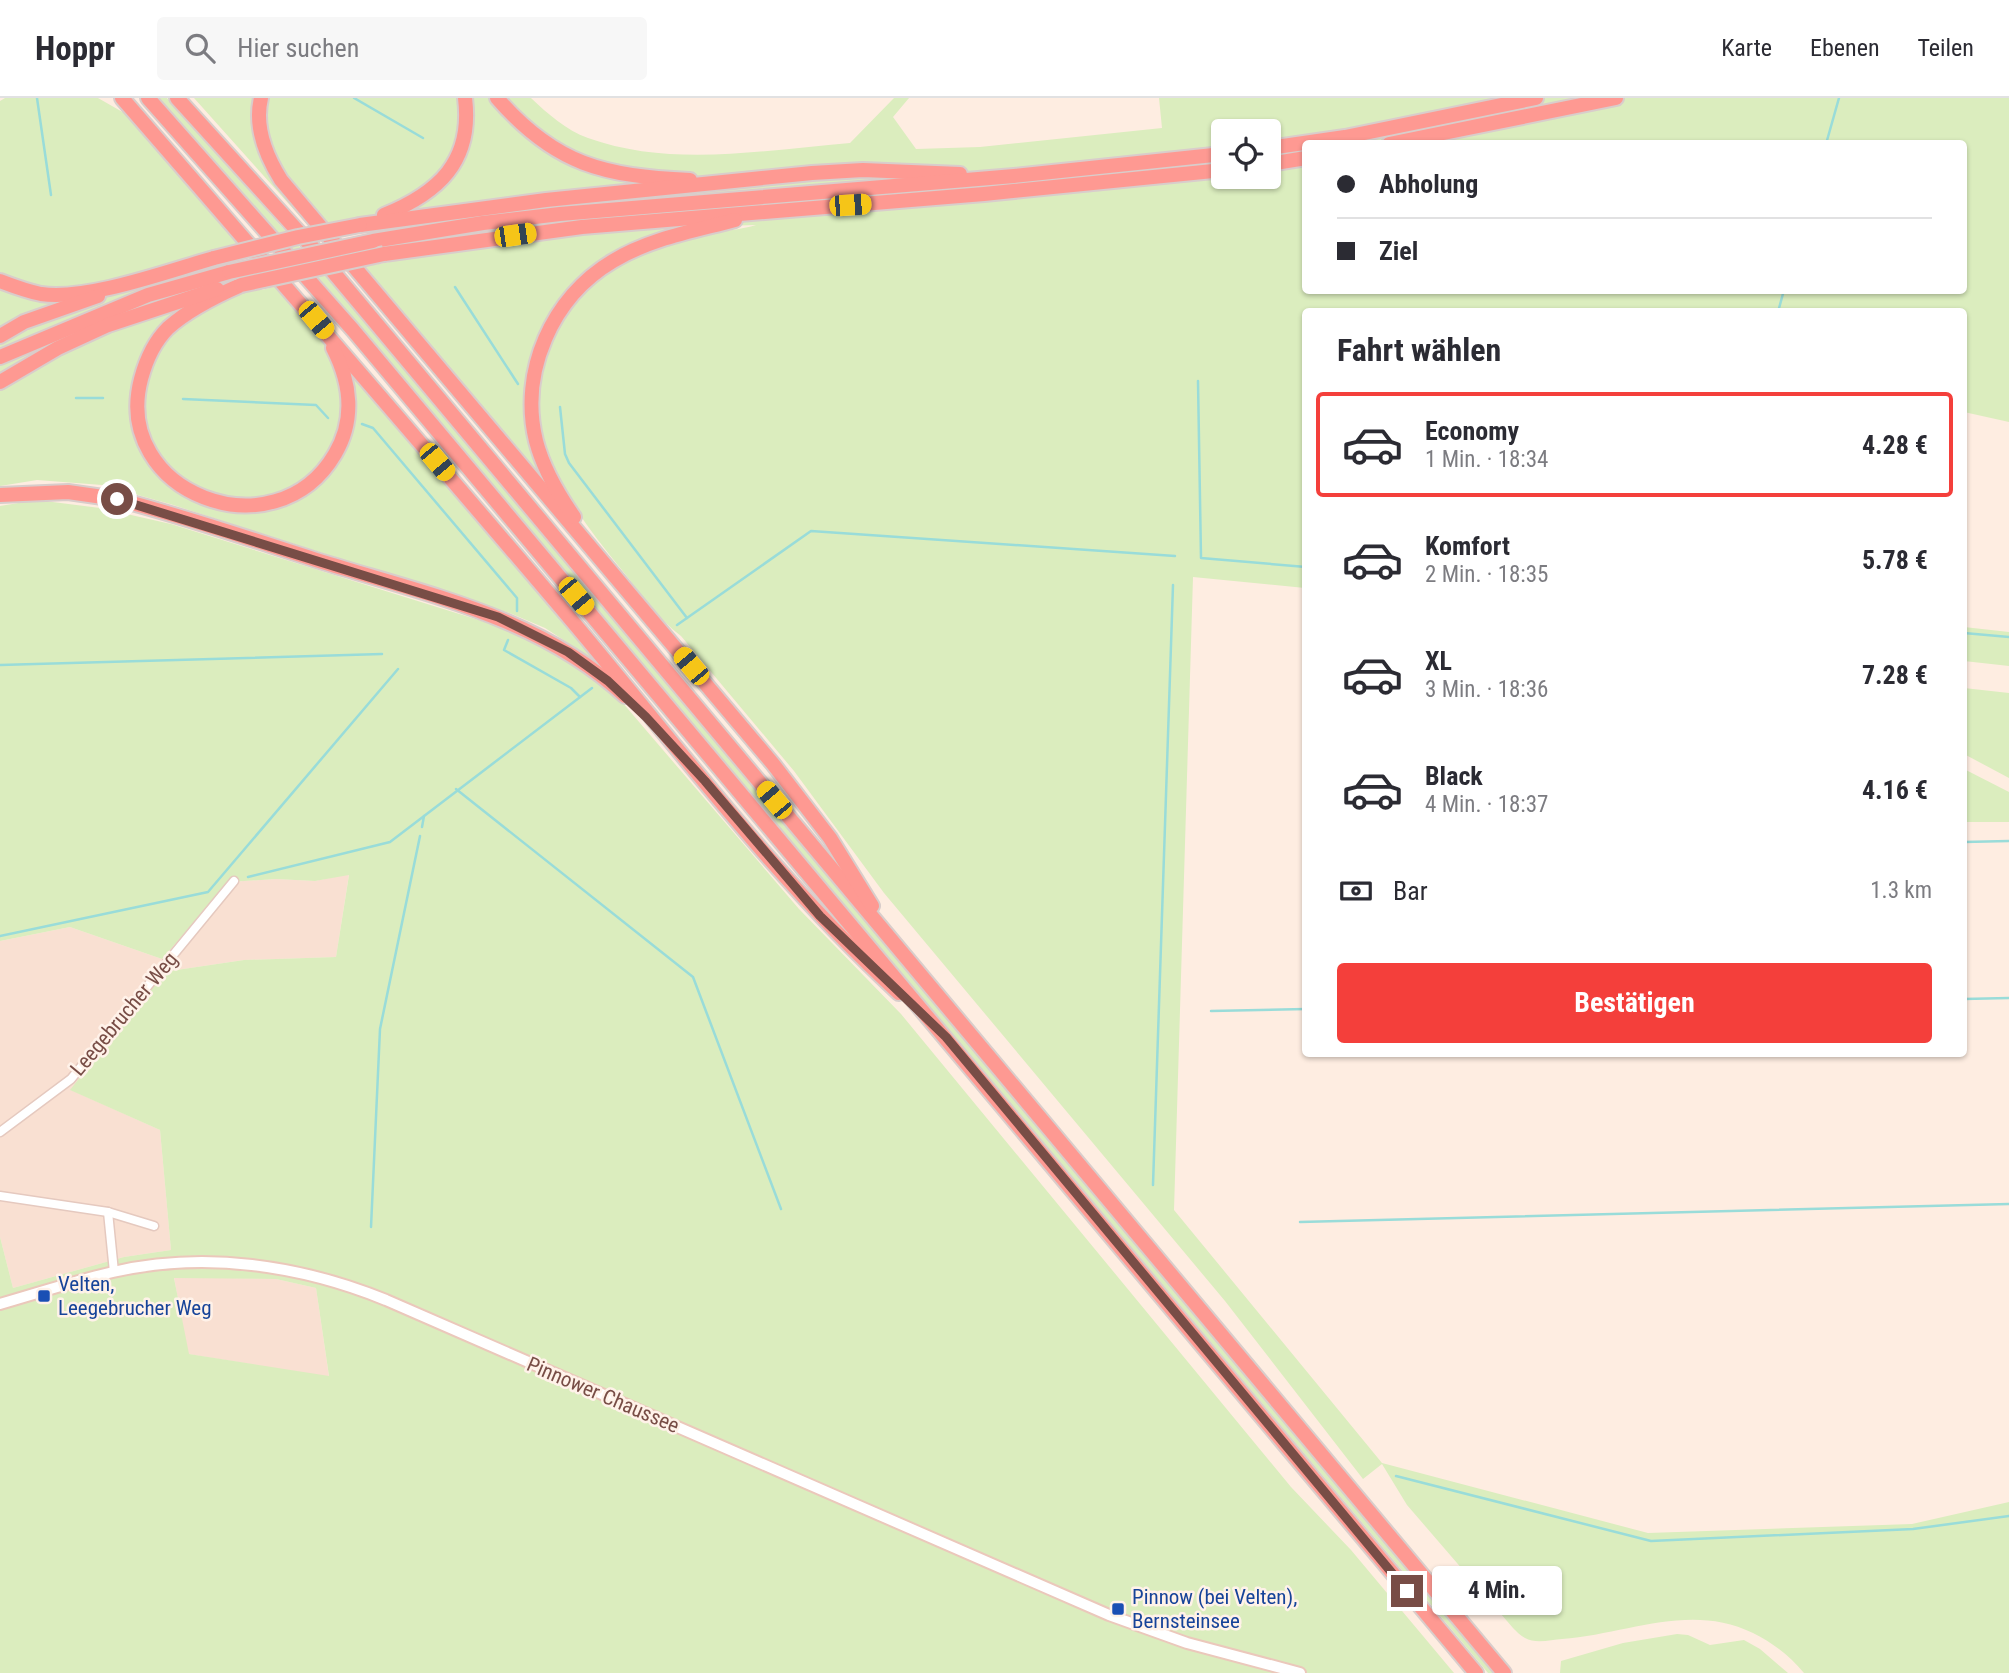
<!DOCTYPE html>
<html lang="de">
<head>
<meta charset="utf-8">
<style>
  body { margin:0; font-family:"Roboto Condensed",sans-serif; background:#f7f7f7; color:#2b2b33; height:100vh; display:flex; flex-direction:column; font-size:26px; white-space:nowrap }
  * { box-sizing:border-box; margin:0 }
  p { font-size:23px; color:#7c7c81 }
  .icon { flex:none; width:38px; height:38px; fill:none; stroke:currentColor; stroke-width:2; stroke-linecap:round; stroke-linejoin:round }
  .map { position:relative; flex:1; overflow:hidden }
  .details { position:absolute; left:1302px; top:210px; width:665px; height:749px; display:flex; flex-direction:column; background:#fff; border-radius:7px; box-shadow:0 2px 5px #0004 }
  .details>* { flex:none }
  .guide { position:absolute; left:1302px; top:42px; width:665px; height:154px; border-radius:7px; box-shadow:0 2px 5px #0004; display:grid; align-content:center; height:154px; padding:0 35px; background:#fff }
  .buttons { position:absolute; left:1211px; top:21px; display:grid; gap:14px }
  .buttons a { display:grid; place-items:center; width:70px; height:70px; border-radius:7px; background:#fff; box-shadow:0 2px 5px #0004; font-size:35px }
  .end { position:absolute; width:32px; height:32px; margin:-16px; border:9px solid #784d46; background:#fff; box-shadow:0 0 0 4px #fff }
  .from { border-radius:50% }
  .bubble { position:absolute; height:49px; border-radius:7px; background:#fff; box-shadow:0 2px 5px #0004; font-size:23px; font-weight:700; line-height:49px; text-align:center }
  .car { position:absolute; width:21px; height:42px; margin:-21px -10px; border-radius:9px; box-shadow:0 0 5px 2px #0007; background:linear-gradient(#f5c518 24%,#345 0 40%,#f5c518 0 76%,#345 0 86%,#f5c518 0) }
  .guide b { display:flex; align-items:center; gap:24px; height:66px; font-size:26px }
  .guide b+b { border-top:2px solid #e1e1e2 }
  .guide i { width:18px; height:18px; background:#2b2b33 }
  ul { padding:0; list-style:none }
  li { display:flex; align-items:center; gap:21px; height:105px; margin:0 14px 10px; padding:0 21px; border:4px solid transparent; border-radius:7px }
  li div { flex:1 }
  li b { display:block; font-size:26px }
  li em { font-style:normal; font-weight:700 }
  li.selected { border-color:#f43f3b }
  li>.icon { width:63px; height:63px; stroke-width:1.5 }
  h2 { padding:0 35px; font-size:32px; line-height:84px }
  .pay { display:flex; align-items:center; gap:18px; height:77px; padding:0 35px; font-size:26px }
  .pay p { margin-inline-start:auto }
  .button { display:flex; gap:14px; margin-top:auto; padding:14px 35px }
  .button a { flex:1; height:80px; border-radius:7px; background:#f43f3b; color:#fff; font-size:28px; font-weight:700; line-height:80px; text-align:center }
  header { display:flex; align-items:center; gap:42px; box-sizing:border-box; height:98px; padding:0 35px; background:#fff; border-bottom:2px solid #e1e1e2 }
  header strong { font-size:33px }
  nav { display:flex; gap:38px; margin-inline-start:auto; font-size:24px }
  .search { width:490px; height:63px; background:#f7f7f7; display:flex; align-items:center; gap:18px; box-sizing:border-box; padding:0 24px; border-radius:7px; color:#7c7c81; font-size:26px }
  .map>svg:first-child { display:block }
  .residential { fill:#f9e0d2 }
  .green { fill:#dbedbe; fill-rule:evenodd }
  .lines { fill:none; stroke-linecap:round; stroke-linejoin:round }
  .stream { stroke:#99dcd9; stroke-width:2.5 }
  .street-casing { stroke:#e5c9bf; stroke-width:11 }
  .secondary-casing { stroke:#ebc8bb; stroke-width:14 }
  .highway-casing { stroke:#d9cdcb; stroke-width:18 }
  .street { stroke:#fff; stroke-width:8 }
  .secondary { stroke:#fff; stroke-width:10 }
  .highway { stroke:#fe9992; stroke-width:14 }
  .highway-bridge-casing { stroke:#d9cdcb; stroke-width:18; stroke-linecap:butt }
  .highway-bridge { stroke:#fe9992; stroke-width:14 }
  .route { stroke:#784d46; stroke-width:9 }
  .transit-dot { fill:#1a4fb4; stroke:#fff2e9; stroke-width:2.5 }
  .labels { text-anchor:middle; stroke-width:5; stroke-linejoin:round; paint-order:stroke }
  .street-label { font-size:21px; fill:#784d46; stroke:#fff2e9 }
  .transit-label { font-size:21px; fill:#164399; stroke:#fff2e9; text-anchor:start }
</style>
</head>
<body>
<header>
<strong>Hoppr</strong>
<div class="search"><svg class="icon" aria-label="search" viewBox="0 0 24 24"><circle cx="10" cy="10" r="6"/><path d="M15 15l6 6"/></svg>Hier suchen</div>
<nav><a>Karte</a><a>Ebenen</a><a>Teilen</a></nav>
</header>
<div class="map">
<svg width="2009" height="1575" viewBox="0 0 2009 1575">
  <rect width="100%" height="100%" fill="#feede1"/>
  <g class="residential">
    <polygon points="349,776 336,859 244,862 163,874 71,992 160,1032 171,1152 124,1159 13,1190 0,1139 0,843 70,829 162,861 229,784 276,781 315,783"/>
    <polygon points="174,1179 276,1181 316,1190 329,1279 188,1256"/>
  </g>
  <g class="green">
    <path d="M 5,0 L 98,0 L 126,16 L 242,145 L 220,150 L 262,192 L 280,187 C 305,219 334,250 342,291 C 350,334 318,382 278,397 C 222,418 154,377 146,318 C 142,290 150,256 171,235 C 181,226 194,218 206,210 C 192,220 149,246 142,258 C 132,273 127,302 133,320 C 136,328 141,336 145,344 C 150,355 154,367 161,377 C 169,388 183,397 195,403 C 247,429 308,408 340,361 L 345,260 L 602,567 L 545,530 L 512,516 L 170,406 L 102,387 L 37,382 L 0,388 L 0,189 L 63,203 L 103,185 C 68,189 32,196 0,174 L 0,3 Z"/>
    <polygon points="158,0 167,0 338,192 1494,1575 1488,1575 332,195"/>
    <path d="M 194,0 L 531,0 C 548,16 566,32 588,40 C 671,70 765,52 850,45 L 894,0 L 909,0 L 893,19 L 916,51 L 980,49 L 1162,30 L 1159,0 L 2009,0 L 2009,324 L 1964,314 L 1964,214 L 1306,214 L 1305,490 L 1193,479 L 1174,1112 L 1382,1365 L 1648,1435 L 1912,1426 L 2009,1404 L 2009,1575 L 1804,1575 C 1790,1558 1773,1545 1753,1535 C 1690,1504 1627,1536 1562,1541 C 1551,1542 1535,1546 1525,1540 C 1521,1538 1516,1533 1513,1530 L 1407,1407 L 1382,1366 L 1363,1381 L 1225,1203 L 884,795 L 794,673 L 681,538 C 657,520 640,494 621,471 C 566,404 508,324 555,236 C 569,210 585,189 610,172 C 637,154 672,142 704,136 C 721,133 740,132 756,127 L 690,129 L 590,172 L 528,283 L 554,400 L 361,169 L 390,164 L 355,121 L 316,128 L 786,690 L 791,700 L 355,180 ZM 1223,33 L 1269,33 L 1269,79 L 1223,79 ZM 1306,46 L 1964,46 L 1964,192 L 1306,192 Z"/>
    <path d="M 37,402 L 100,410 L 171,426 L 511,532 L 553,553 L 610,590 L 799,811 L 901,916 L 1291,1389 L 1351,1452 L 1454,1575 L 0,1575 L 0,1139 L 13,1190 L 124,1159 L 171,1152 L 160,1032 L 70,992 L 163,874 L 244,862 L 336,859 L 349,777 L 315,783 L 276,781 L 229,784 L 162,861 L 70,829 L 0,843 L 0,408 ZM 174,1180 L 276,1181 L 316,1190 L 329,1278 L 189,1256 Z"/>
    <polygon points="1964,529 2009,534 2009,568 1964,563"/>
    <polygon points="1964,590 2009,595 2009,680 1964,656"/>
    <polygon points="1964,671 2009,694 2009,724 1964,724"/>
    <polygon points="1677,1536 1688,1537 1710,1547 1744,1542 1760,1551 1788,1575 1560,1575 1561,1563 1623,1545"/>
  </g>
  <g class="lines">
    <g class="stream">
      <polyline points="37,0 51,97"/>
      <polyline points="354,0 423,40"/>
      <polyline points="1826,46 1839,0"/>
      <polyline points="455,189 518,286"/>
      <polyline points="1778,214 1784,192"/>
      <polyline points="1198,283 1201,460 1306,469"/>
      <polyline points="76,300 103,300"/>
      <polyline points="183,301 316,307 328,320"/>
      <polyline points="560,309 565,356 569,365 687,520"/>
      <polyline points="362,326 373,330 517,500 517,513"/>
      <polyline points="677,527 811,433 1175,458"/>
      <polyline points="1964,535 2009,539"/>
      <polyline points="508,542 504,552 571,590 580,599"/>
      <polyline points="0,567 382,556"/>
      <polyline points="456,691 693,879 781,1111"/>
      <polyline points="422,729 424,718"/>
      <polyline points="1964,744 2009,743"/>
      <polyline points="248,779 390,744 592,590"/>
      <polyline points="0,838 208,794 398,571"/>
      <polyline points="1964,901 2009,900"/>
      <polyline points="1211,913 1306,911"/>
      <polyline points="1153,1087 1173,487"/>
      <polyline points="1300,1124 2009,1106"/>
      <polyline points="371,1129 380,931 420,738"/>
      <polyline points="1396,1378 1651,1443 1913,1431 2009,1418"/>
    </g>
    <g class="street-casing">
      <g id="street">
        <polyline points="0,1034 71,981 234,783"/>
        <polyline points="0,1098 108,1114 154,1128"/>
        <polyline points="108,1114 114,1174"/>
      </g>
    </g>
    <g class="secondary-casing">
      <path id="secondary" d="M 0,1206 C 38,1195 75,1183 113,1174 C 205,1153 300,1167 386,1202 L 1109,1517 L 1187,1545 L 1300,1575"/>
    </g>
    <g class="highway-casing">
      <g id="highway">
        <path d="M 122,0 C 273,174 424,348 573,524 C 679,650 777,783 899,895"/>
        <polyline points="148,0 353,232 1476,1575"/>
        <polyline points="177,0 314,151 1504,1575"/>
        <path d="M 261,0 C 254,29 266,58 281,82 L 773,666 L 830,740 L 872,808"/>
        <path d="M 497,0 C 555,67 604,78 690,82"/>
        <polyline points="1389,46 1616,0"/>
        <polyline points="1269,50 1345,39 1536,0"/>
        <polyline points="1269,66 1306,60"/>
        <path d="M 384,117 C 438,95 473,64 465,0"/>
        <polyline points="360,127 546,102 812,75 863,72 960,76"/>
        <polyline points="373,143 483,125 560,116 1014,78 1223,56"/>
        <polyline points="384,156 582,129 984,96 1223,72"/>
        <path d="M 0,183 C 13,188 26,193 41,196 C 87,203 168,173 214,160"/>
        <path d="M 241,187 C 216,198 189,211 168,230 C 154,244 146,262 141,281 C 111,395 275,458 335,356 C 355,322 351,285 333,250"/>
        <polyline points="0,238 24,224 98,198"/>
        <polyline points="0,259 148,197 229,174"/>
        <polyline points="0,284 58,250 108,227 217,191"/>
        <path d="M 0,397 L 68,394 L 117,401 C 187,419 256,443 326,465 C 430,497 543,521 625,598"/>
        <path d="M 574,419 C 558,396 543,370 536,343 C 519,274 552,199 613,163 C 649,141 694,133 735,122"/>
      </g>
    </g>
    <use href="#street" class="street"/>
    <use href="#secondary" class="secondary"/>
    <use href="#highway" class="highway"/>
    <g class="highway-bridge-casing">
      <g id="highway-bridge">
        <polyline points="214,160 298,139 360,127"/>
        <polyline points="229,174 373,143"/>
        <polyline points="241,187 384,156"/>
      </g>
    </g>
    <use href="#highway-bridge" class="highway-bridge"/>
  </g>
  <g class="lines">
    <polyline class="route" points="117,401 498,519 568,554 608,583 646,619 705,683 820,818 946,939 1407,1493"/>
  </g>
  <g class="transit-dot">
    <rect x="37" y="1191" width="14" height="14" rx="3.5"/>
    <rect x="1111" y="1504" width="14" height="14" rx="3.5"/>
  </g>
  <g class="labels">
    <g class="street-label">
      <text transform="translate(124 916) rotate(-50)" y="7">Leegebrucher Weg</text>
      <text transform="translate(603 1297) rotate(23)" y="7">Pinnower Chaussee</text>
    </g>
    <g class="transit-label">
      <text x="58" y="1193">Velten,<tspan x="58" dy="24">Leegebrucher Weg</tspan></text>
      <text x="1132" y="1506">Pinnow (bei Velten),<tspan x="1132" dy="24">Bernsteinsee</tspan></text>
    </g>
  </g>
</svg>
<div class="buttons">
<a><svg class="icon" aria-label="locate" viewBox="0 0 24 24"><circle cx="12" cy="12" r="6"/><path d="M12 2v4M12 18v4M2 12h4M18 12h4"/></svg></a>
</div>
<i class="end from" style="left:117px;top:401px"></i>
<i class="end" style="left:1407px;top:1493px"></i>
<div class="bubble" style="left:1432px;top:1468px;width:130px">4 Min.</div>
<i class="car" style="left:850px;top:107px;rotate:86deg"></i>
<i class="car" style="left:515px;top:137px;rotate:82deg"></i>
<i class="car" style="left:316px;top:222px;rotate:140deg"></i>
<i class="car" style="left:437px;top:364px;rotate:140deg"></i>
<i class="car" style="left:576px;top:498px;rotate:140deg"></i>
<i class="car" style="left:691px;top:568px;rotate:320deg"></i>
<i class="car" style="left:774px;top:702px;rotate:320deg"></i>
<div class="guide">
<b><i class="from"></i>Abholung</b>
<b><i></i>Ziel</b>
</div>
<section class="details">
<h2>Fahrt wählen</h2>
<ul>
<li class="selected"><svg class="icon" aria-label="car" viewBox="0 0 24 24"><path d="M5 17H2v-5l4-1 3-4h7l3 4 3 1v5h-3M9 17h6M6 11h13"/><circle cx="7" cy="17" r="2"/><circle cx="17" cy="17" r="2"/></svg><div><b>Economy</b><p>1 Min. · 18:34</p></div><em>4.28 €</em></li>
<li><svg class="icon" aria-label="car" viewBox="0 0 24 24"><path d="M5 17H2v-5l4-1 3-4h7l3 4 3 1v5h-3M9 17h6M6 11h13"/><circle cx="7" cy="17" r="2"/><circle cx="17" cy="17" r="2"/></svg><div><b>Komfort</b><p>2 Min. · 18:35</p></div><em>5.78 €</em></li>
<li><svg class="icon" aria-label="car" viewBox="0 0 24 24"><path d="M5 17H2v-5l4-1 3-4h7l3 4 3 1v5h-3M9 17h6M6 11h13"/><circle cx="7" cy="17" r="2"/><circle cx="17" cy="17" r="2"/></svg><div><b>XL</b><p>3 Min. · 18:36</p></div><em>7.28 €</em></li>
<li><svg class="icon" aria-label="car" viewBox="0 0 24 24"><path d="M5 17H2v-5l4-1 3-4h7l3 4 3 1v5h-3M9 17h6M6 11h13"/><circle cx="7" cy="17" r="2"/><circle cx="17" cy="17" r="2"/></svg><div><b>Black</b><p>4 Min. · 18:37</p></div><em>4.16 €</em></li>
</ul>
<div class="pay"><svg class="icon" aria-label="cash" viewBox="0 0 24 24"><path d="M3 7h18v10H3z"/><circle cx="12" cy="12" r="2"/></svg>Bar<p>1.3 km</p></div>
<div class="button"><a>Bestätigen</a></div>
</section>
</div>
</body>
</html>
